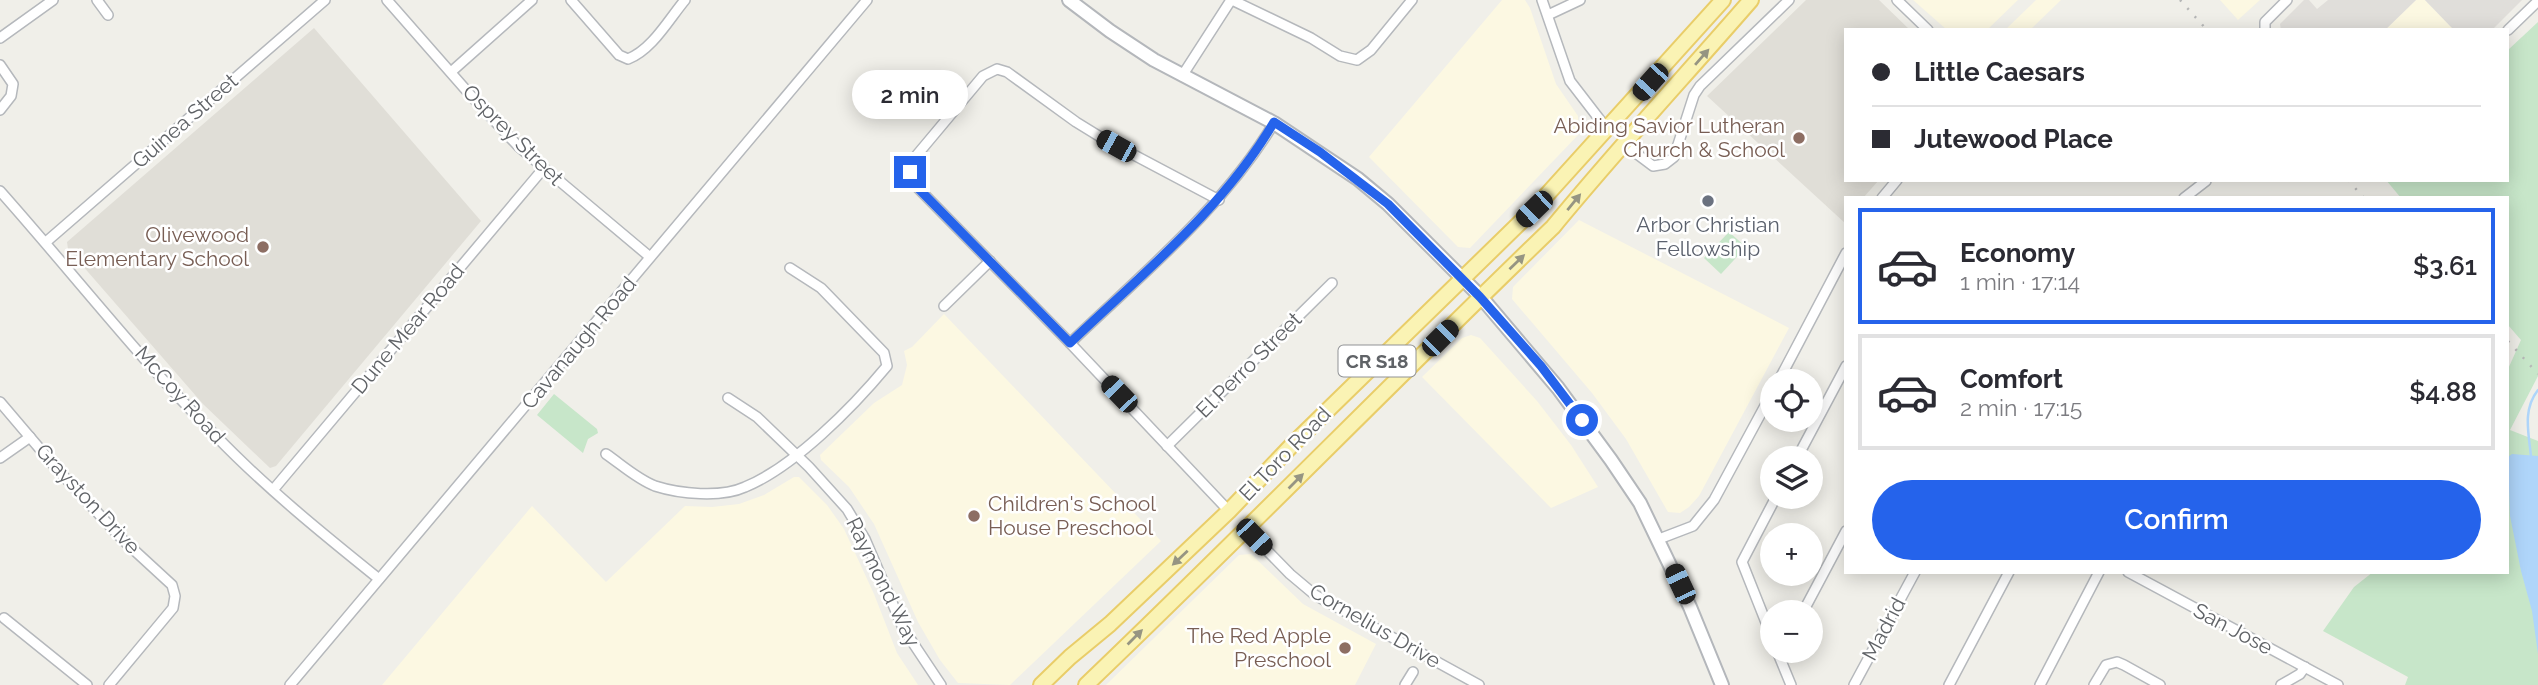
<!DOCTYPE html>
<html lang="en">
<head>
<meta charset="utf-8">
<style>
  body { margin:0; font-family:Raleway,sans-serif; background:#f2f2f3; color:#2b2b33; height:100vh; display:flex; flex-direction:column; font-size:26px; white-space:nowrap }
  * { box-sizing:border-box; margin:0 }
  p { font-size:23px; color:#7c7c81 }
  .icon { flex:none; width:38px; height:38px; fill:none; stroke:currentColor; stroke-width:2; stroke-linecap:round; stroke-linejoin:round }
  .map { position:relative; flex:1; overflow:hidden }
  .panel { position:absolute; left:1844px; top:196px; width:665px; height:378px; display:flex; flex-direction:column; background:#fff; border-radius:0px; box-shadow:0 4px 18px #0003 }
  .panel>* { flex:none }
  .banner { position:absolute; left:1844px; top:28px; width:665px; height:154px; border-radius:0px; box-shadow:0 4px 18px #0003; display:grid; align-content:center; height:154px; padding:0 28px; background:#fff }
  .fabs { position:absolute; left:1760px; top:369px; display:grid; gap:14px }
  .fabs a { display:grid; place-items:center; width:63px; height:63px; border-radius:50%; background:#fff; box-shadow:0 4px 18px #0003; font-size:35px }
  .end { position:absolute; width:32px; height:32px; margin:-16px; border:9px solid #2563eb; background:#fff; box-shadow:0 0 0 4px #fff }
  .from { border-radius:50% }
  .bubble { position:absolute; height:49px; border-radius:24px; background:#fff; box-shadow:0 4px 18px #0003; font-size:23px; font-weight:600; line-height:49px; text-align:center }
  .car { position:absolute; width:21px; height:42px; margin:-21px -10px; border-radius:9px; box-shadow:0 0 5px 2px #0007; background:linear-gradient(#222 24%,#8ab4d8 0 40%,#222 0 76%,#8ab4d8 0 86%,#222 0) }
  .banner b { display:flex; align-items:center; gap:24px; height:66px; font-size:26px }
  .banner b+b { border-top:2px solid #e1e1e2 }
  .banner i { width:18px; height:18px; background:#2b2b33 }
  ul { padding:12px 0 0; list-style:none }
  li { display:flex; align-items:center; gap:21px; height:116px; margin:0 14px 10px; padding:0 14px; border:4px solid #e1e1e2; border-radius:0px }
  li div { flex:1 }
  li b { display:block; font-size:26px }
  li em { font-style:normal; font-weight:600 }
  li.on { border-color:#2563eb }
  li>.icon { width:63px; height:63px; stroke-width:1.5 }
  .cta { display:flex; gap:14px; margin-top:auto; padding:14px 28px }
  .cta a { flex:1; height:80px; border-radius:42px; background:#2563eb; color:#fff; font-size:28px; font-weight:600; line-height:80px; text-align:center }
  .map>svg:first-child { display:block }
  .commercial { fill:#fcf8e2 }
  .industrial { fill:#e0deda }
  .education { fill:#e0ded7 }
  .green { fill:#c7e6c9 }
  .water { fill:#afd5fa }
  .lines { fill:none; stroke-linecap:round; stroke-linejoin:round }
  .stream { stroke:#afd5fa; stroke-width:2.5 }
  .minor-casing { stroke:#b5b8bc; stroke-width:12 }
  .secondary-casing { stroke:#b4b7bb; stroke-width:16 }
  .primary-casing { stroke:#e9cd69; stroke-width:18 }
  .minor { stroke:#fff; stroke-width:9 }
  .secondary { stroke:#fff; stroke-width:12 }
  .primary { stroke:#faf3b4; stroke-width:14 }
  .rail { stroke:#b6b7b7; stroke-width:2.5; stroke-dasharray:2 9; stroke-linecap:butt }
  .oneway { fill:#969582 }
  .route { stroke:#2563eb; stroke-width:9 }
  .education-dot { fill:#8d6e63; stroke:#fff; stroke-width:2.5 }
  .worship-dot { fill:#6b7280; stroke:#fff; stroke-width:2.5 }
  .labels { text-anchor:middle; stroke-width:5; stroke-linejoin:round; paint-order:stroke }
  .shield { fill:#fff; stroke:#909295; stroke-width:2 }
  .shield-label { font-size:19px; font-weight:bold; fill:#606367 }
  .street-label { font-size:21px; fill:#606367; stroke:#fff }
  .education-label { font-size:21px; fill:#785e54; stroke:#fff; text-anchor:end }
  .worship-label { font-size:21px; fill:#5b616d; stroke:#fff }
</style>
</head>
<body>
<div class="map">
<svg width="2538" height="685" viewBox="0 0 2538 685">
  <rect width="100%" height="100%" fill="#f0efe9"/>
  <g class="commercial">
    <polygon points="1502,0 1525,0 1530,8 1556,84 1578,116 1579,134 1470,248 1458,247 1369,157"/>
    <polygon points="1913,0 2018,0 1987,30 1947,30"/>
    <polygon points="2036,0 2061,0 2030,30 2005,30"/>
    <polygon points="2220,0 2260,0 2238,20"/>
    <polygon points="2416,0 2425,0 2454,30 2385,30"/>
    <polygon points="1579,220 1789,328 1699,496 1689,507 1680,513 1668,512 1626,439 1592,393 1512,299 1513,287"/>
    <polygon points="944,314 1161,541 1010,685 958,683 940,660 918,622 874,524 849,487 821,460 820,455 874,403 902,385 907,365 904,351 912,347"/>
    <polygon points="1471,335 1480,338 1537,401 1571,445 1598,487 1551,508 1422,377 1462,338"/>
    <polygon points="794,477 799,477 827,505 844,529 874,594 897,653 918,685 382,685 532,506 606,582 685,506 712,507 739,504 764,495"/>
    <polygon points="1251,554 1303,604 1376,644 1355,685 1106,685 1239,555"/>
  </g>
  <g class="industrial">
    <polygon points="2304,0 2309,0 2317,9 2328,0 2416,0 2385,30 2281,30 2280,24"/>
    <polygon points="2425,0 2522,0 2492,30 2454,30"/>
  </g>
  <g class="education">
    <polygon points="1806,0 1879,0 1910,30 1846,30 1846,180 1879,180 1863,198 1846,198 1846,224 1707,96"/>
    <polygon points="314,28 481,221 276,466 270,468 203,404 68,249 67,242"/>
  </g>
  <g class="green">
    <polygon points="2538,22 2538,376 2510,430 2538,441 2538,685 2405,685 2408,677 2323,631 2354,587 2373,572 2508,572 2508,369 2521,340 2508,325 2508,198 2401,198 2386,180 2508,180 2508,50"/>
    <polygon points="1729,232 1746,247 1721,274 1704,258"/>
    <polygon points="554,394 597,429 598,433 588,439 583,453 537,415"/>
  </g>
  <polygon class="water" points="2512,454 2538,456 2538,654 2532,611 2521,571 2510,516 2508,457"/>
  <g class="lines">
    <path class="stream" d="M 2531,457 C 2529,434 2522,410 2538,390"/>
    <g class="minor-casing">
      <g id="minor">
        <polyline points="97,0 108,15"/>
        <polyline points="387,0 473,98 519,147 650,257"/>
        <path d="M 571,0 L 619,55 L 628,59 C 652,50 669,19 685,0"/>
        <polyline points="1232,0 1311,38 1340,56 1357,60 1371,50 1412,0"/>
        <polyline points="1542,0 1570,81 1607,129"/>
        <polyline points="1897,0 1928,30"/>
        <polyline points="1548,15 1580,0"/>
        <polyline points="2265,30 2265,22 2287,0"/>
        <polyline points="2508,30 2538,1"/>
        <polyline points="0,38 53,0"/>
        <polyline points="0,65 13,84 11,96 0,110"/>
        <polyline points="451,72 532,0"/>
        <polyline points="1182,76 1231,0"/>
        <polyline points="1625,145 1653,166 1665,164 1674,157 1694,95 1700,86 1789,0"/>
        <path d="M 0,191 C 72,272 139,358 215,435 C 265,487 323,534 379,579"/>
        <polyline points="1882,198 1897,180"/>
        <polyline points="2184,198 2206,181"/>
        <polyline points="1219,200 1102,138 1076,122 1007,72 997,69 983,76 911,162 911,179 916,186 1070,343 1229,511"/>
        <polyline points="46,242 325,0"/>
        <polyline points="944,306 990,261"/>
        <path d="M 1070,343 C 1142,274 1222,209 1274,123"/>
        <polyline points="1778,382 1846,253"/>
        <polyline points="728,398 757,417 809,467 847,509 865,539 903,628 941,685"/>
        <polyline points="0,402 57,469 122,539 172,585 175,596 173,608 109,685"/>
        <polyline points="1167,446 1332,283"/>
        <path d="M 606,454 C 622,465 637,479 655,486 C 680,494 721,498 745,487 C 794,467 853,407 887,366 L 884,353 L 821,288 L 790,268"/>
        <polyline points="0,458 30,437"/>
        <polyline points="1797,458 1846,366"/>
        <polyline points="273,490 543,169"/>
        <polyline points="1247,530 1290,574 1315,595 1479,685"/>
        <polyline points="1659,539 1693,526 1714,500 1773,391"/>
        <polyline points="2128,572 2338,685"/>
        <polyline points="1803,612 1846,531"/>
        <polyline points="4,618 87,685"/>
        <polyline points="1773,640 1742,562 1776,497"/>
        <polyline points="1777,651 1791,685"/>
        <polyline points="290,685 867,0"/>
        <polyline points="1405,685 1413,672"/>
        <polyline points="1854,685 1915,572"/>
        <polyline points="1949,685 2009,572"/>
        <polyline points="2040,685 2099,572"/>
        <polyline points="2094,685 2106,665 2117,662 2124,665 2160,685"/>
        <polyline points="2281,685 2300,674 2305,667"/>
      </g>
    </g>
    <g class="secondary-casing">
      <polyline id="secondary" points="1069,0 1110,31 1154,60 1274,123 1358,179 1388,204 1481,297 1558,388 1611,460 1640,503 1690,607 1722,685"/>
    </g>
    <g class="primary-casing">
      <g id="primary">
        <polyline points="1041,685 1070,657 1110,624 1229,511 1293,444 1534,209 1723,0"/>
        <path d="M 1086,685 C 1244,534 1396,378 1553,227 C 1617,149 1685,76 1751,0"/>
      </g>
    </g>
    <use href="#minor" class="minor"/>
    <use href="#secondary" class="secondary"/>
    <use href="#primary" class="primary"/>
    <g class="rail">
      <polyline points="2180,0 2207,30"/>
      <polyline points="2348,180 2364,198"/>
      <polyline points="2508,341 2538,374"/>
    </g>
  </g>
  <defs><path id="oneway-solid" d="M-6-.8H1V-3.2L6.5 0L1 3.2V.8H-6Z" transform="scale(1.75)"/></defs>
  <g class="oneway">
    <use href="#oneway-solid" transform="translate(1702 57) rotate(-49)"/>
    <use href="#oneway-solid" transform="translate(1574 202) rotate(-51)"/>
    <use href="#oneway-solid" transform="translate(1517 262) rotate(-44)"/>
    <use href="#oneway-solid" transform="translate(1296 481) rotate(-45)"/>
    <use href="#oneway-solid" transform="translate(1180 558) rotate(137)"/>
    <use href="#oneway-solid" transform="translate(1135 637) rotate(-45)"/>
  </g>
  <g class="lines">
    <path class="route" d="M 910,172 L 916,186 L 1070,343 C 1142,274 1223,209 1274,122 L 1320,152 L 1388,204 L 1480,297 L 1541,366 L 1582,420"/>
  </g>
  <g class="education-dot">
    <circle cx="1799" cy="138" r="7"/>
    <circle cx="263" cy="247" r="7"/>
    <circle cx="974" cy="516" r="7"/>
    <circle cx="1345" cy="648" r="7"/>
  </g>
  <circle class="worship-dot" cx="1708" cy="201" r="7"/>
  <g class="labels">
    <rect class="shield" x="1338.5" y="345.5" width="77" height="31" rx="5"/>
    <g class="shield-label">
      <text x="1377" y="368">CR S18</text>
    </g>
    <g class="street-label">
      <text transform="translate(185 121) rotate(-41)" y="7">Guinea Street</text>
      <text transform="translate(513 135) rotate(45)" y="7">Osprey Street</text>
      <text transform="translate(408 329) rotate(-50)" y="7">Dune Mear Road</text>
      <text transform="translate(579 343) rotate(-50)" y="7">Cavanaugh Road</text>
      <text transform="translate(1249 365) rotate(-45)" y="7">El Perro Street</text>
      <text transform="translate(180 395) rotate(48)" y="7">McCoy Road</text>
      <text transform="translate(1285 454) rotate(-46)" y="7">El Toro Road</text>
      <text transform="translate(88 499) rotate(47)" y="7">Grayston Drive</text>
      <text transform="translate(883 582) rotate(64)" y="7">Raymond Way</text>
      <text transform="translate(1375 626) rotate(30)" y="7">Cornelius Drive</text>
      <text transform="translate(1884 629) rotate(-62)" y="7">Madrid</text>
      <text transform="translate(2233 629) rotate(28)" y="7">San Jose</text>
    </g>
    <g class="education-label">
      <text x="1785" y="133">Abiding Savior Lutheran<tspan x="1785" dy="24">Church &amp; School</tspan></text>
      <text x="249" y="242">Olivewood<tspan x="249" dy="24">Elementary School</tspan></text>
      <text x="988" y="511" text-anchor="start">Children's School<tspan x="988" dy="24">House Preschool</tspan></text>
      <text x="1331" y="643">The Red Apple<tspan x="1331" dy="24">Preschool</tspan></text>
    </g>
    <g class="worship-label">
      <text x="1708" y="232">Arbor Christian<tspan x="1708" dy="24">Fellowship</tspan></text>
    </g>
  </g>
</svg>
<div class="fabs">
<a><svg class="icon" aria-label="locate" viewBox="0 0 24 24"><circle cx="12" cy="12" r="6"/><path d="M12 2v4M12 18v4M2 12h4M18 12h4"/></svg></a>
<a><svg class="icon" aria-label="layers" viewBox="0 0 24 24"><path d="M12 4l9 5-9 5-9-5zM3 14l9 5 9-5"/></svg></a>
<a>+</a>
<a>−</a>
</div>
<i class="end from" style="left:1582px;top:420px"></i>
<i class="end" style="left:910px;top:172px"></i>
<div class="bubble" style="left:852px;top:70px;width:116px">2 min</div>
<i class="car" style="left:1650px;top:82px;rotate:222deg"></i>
<i class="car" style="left:1116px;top:146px;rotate:299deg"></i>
<i class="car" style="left:1534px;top:209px;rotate:226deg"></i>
<i class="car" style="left:1440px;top:338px;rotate:45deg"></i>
<i class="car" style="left:1119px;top:394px;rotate:316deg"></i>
<i class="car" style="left:1254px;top:537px;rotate:136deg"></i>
<i class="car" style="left:1680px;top:584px;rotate:335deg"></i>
<div class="banner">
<b><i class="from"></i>Little Caesars</b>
<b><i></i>Jutewood Place</b>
</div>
<section class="panel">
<ul>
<li class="on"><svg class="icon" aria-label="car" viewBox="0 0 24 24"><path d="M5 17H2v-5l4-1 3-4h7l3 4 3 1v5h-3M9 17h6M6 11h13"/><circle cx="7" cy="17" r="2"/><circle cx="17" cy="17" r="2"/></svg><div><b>Economy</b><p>1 min · 17:14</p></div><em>$3.61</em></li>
<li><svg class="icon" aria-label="car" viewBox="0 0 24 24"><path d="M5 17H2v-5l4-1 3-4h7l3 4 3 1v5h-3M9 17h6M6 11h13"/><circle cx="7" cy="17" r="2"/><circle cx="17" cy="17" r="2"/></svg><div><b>Comfort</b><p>2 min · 17:15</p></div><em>$4.88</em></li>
</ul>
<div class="cta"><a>Confirm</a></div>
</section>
</div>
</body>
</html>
